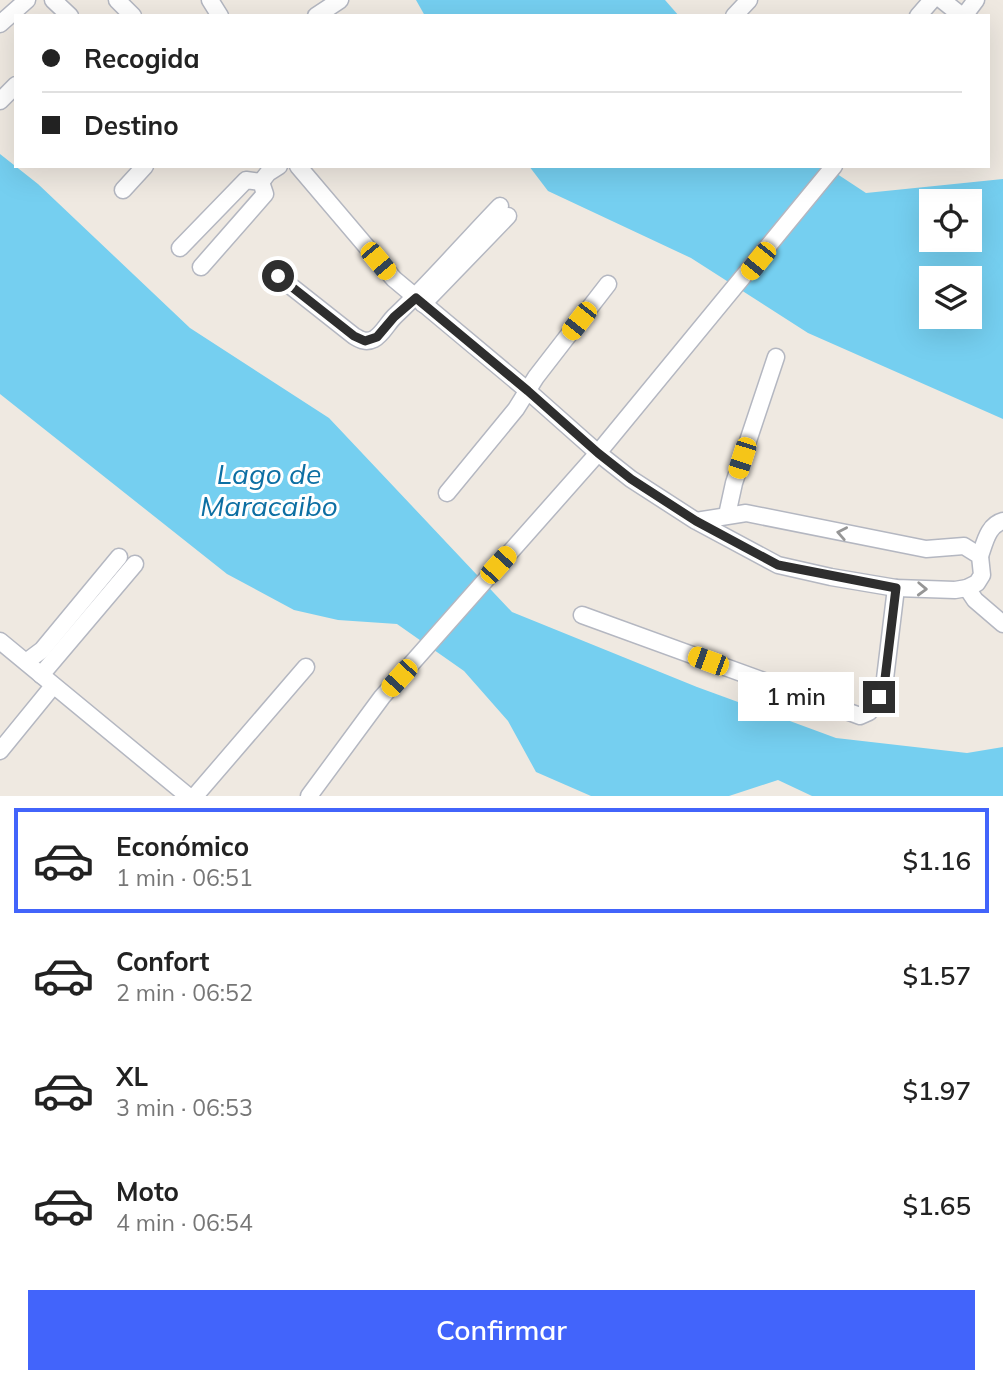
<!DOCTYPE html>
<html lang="es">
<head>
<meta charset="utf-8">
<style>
  body { margin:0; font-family:Mulish,sans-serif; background:#f2f2f2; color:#222; height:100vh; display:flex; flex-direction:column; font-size:26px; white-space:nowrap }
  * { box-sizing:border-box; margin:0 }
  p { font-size:23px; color:#767676 }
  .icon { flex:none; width:38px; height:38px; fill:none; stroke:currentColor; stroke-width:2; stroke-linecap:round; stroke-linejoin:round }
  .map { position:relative; height:796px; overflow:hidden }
  .sheet { display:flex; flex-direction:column; background:#fff; flex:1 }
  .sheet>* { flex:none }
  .guide { position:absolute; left:14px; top:14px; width:976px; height:154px; border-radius:0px; box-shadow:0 7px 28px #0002; display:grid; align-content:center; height:154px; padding:0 28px; background:#fff }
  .buttons { position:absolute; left:919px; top:189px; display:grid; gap:14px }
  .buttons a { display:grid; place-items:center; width:63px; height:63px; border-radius:0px; background:#fff; box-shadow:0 7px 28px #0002; font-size:35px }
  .end { position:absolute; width:32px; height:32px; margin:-16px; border:9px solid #2e2e2e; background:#fff; box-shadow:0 0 0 4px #fff }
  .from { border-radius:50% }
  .bubble { position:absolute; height:49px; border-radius:0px; background:#fff; box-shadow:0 7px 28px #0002; font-size:23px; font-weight:600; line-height:49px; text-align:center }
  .car { position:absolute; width:21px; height:42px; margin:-21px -10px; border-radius:9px; box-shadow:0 0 5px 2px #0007; background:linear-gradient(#f5c518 24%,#345 0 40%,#f5c518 0 76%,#345 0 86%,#f5c518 0) }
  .guide b { display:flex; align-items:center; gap:24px; height:66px; font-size:26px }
  .guide b+b { border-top:2px solid #e0e0e0 }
  .guide i { width:18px; height:18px; background:#222 }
  ul { padding:12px 0 0; list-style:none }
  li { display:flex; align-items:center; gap:21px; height:105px; margin:0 14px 10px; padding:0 14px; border:4px solid transparent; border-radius:0px }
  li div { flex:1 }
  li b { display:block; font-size:26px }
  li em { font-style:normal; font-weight:600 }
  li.current { border-color:#4264fb }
  li>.icon { width:63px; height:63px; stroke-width:1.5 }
  .primary-button { display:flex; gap:14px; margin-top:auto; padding:14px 28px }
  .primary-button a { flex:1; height:80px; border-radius:0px; background:#4264fb; color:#fff; font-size:28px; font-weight:600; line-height:80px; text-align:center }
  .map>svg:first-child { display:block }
  .water { fill:#75cff0; fill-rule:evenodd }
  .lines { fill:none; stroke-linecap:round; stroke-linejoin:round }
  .minor-casing { stroke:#b4b7c1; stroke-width:19 }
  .minor { stroke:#fff; stroke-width:16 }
  .oneway { stroke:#969696 }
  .route { stroke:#2e2e2e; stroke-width:9 }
  .labels { text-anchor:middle; stroke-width:6; stroke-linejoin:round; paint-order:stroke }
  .water-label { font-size:28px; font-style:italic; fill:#0d6fa3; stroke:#fff }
</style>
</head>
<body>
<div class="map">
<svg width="1003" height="796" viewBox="0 0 1003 796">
  <rect width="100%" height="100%" fill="#efe9e1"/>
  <g class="water">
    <polygon points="416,0 665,0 679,16 425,16"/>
    <polygon points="0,154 38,184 190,328 329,418 512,612 697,687 836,738 967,753 1003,747 1003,796 812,796 778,780 729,796 591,796 536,772 508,721 464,671 397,624 338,620 294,610 227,574 0,394"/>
    <path d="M 529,166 L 825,166 L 866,193 L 1003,179 L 1003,419 L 808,333 L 691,258 L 548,191 ZM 931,201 L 970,201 L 970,240 L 931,240 ZM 931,278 L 970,278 L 970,317 L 931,317 Z"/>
  </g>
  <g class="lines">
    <g class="minor-casing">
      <g id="minor">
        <polyline points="53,0 70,16"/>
        <polyline points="117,0 133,16"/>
        <polyline points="210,0 220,16"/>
        <polyline points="942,0 962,16"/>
        <polyline points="316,16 340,0"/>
        <polyline points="734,16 749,0"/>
        <polyline points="918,16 932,0"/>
        <polyline points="964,16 976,0"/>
        <polyline points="0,24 27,0"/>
        <polyline points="0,101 16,85"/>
        <polyline points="298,166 394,279 528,391 598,453 631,479 696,521 778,565 831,577 896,588 955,590 967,588 977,583 982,575 980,556 964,546 926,549 746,513 696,521"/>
        <polyline points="261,182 268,173 279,166"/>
        <polyline points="123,190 145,166"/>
        <polyline points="180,248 246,180 261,182 265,194 201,267"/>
        <path d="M 278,276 L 354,336 C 361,340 366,343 374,339 C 383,334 388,322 396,315 C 432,281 465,242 500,206"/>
        <polyline points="423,304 508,216"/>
        <polyline points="447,493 516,409 536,377 608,284"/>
        <polyline points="727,515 734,483 776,357"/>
        <path d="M 980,556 C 985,542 988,525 1003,521"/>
        <polyline points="967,588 975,600 1003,624"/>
        <polyline points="582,615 860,716 869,712 884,687 896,588"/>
        <polyline points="0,641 188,796"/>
        <polyline points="26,662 42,650 119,557"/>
        <polyline points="41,675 135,564"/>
        <polyline points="0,751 53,686"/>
        <polyline points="195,796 306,667"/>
        <polyline points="309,796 382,697 598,453 834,166"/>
      </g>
    </g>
    <use href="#minor" class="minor"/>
  </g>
  <defs><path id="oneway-chevron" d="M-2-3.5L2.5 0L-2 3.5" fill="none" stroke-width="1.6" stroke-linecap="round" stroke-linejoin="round" transform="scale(1.75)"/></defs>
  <g class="oneway">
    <use href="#oneway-chevron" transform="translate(842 533) rotate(-169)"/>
    <use href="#oneway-chevron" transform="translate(922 589) rotate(2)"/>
  </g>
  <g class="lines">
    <polyline class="route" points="278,276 354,336 365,341 377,337 394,317 416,298 528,391 598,453 631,479 696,521 778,565 896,588 884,687 879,697"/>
  </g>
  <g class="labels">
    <g class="water-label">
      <text x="269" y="484">Lago de<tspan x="269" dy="32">Maracaibo</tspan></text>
    </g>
  </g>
</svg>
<div class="buttons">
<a><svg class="icon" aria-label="locate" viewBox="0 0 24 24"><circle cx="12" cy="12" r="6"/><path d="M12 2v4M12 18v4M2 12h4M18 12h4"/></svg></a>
<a><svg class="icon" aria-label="layers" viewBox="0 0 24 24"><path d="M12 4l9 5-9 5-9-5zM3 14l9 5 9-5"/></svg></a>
</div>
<i class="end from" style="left:278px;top:276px"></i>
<i class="end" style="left:879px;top:697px"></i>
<div class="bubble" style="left:738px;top:672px;width:116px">1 min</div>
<i class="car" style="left:378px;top:261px;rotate:140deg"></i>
<i class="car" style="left:758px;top:261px;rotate:219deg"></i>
<i class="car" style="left:579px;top:321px;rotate:218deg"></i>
<i class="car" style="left:742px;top:458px;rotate:198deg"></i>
<i class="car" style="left:498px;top:565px;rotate:42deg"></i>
<i class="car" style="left:708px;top:661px;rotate:290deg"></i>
<i class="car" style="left:399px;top:678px;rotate:222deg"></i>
<div class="guide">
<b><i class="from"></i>Recogida</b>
<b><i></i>Destino</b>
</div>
</div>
<section class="sheet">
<ul>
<li class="current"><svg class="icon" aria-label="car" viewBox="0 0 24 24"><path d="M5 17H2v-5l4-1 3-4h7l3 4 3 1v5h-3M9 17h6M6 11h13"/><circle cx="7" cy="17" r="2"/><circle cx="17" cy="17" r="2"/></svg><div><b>Económico</b><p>1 min · 06:51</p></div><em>$1.16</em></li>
<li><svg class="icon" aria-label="car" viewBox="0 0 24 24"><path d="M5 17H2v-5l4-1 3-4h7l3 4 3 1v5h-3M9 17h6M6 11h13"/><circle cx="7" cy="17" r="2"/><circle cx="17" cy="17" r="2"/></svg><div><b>Confort</b><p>2 min · 06:52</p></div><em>$1.57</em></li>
<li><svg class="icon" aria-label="car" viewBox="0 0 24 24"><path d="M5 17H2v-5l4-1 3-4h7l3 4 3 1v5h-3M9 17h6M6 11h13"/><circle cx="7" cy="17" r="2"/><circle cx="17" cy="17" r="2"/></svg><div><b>XL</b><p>3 min · 06:53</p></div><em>$1.97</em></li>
<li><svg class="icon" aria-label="car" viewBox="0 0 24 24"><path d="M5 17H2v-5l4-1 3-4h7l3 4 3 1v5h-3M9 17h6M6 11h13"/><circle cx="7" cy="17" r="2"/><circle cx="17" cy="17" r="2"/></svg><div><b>Moto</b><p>4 min · 06:54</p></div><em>$1.65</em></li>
</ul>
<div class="primary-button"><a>Confirmar</a></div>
</section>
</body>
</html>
